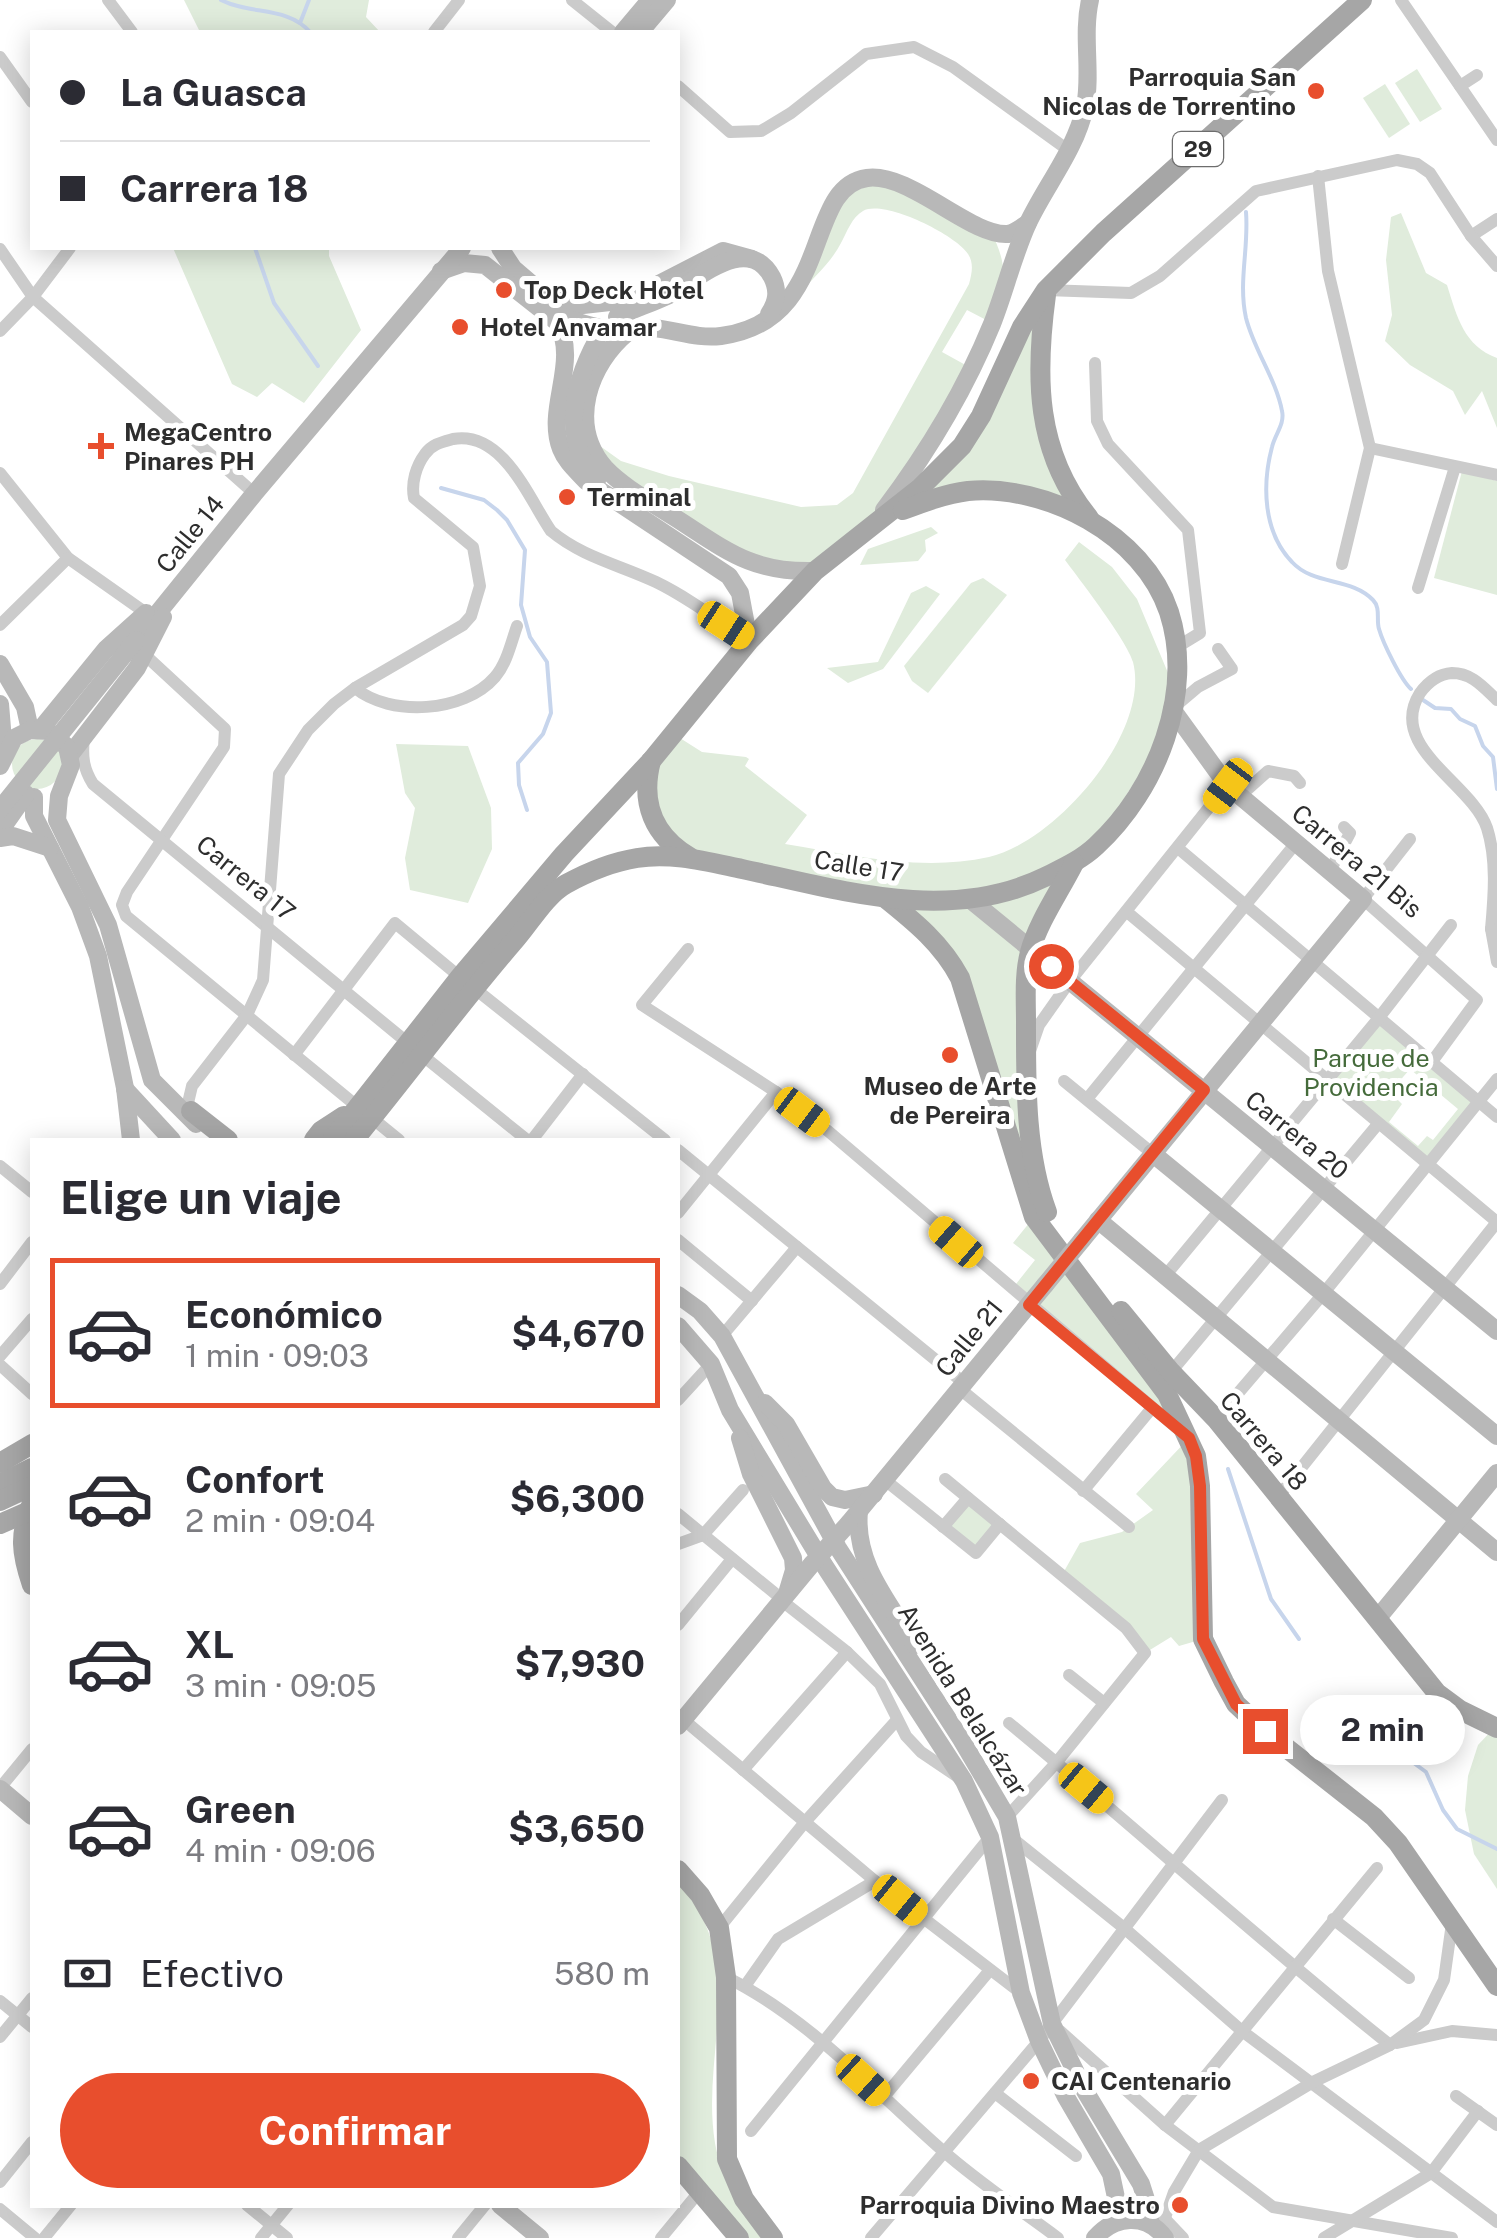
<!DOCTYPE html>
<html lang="es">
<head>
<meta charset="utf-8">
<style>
  body { margin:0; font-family:"Public Sans",sans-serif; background:#f2f2f3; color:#2b2b33; height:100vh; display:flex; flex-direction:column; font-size:38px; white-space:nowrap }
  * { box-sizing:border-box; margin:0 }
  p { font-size:32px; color:#7c7c81 }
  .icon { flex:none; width:55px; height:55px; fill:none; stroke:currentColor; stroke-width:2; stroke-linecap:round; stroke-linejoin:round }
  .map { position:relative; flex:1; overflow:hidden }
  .panel { position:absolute; left:30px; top:1138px; width:650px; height:1070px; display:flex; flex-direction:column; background:#fff; border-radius:0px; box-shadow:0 5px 25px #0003 }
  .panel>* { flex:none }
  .hud { position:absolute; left:30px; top:30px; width:650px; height:220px; border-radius:0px; box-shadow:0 5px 25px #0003; display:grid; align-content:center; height:220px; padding:0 30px; background:#fff }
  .end { position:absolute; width:45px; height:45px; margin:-22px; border:12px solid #e84e2d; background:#fff; box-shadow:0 0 0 5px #fff }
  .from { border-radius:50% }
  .bubble { position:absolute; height:70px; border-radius:35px; background:#fff; box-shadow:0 5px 25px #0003; font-size:32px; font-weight:700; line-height:70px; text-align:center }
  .car { position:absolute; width:30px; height:60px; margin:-30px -15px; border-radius:12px; box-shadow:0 0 8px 2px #0007; background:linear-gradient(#f5c518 24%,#345 0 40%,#f5c518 0 76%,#345 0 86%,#f5c518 0) }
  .hud b { display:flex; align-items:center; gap:35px; height:95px; font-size:38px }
  .hud b+b { border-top:2px solid #e1e1e2 }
  .hud i { width:25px; height:25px; background:#2b2b33 }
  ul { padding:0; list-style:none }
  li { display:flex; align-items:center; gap:30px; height:150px; margin:0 20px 15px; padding:0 10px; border:5px solid transparent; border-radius:0px }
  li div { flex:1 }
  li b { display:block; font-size:38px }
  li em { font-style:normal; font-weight:700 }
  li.on { border-color:#e84e2d }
  li>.icon { width:90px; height:90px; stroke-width:1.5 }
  h2 { padding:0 30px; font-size:45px; line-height:120px }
  .pay { display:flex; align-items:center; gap:25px; height:110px; padding:0 30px; font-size:38px }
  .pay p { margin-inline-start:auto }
  .cta { display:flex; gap:20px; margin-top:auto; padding:20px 30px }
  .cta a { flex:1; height:115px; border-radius:60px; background:#e84e2d; color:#fff; font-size:40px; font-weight:700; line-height:115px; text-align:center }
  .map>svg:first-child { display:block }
  .green { fill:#e0ecdc; fill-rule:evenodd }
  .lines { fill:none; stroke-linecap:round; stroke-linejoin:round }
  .stream { stroke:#c7d5ec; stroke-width:4 }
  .street { stroke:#cbcbcb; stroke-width:12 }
  .secondary { stroke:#b8b8b8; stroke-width:18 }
  .primary { stroke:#a6a6a6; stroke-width:20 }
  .secondary-bridge { stroke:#b8b8b8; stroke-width:18 }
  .primary-bridge { stroke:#a6a6a6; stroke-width:20 }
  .route { stroke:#e84e2d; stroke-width:12 }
  .poi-dot { fill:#e84e2d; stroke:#fff; stroke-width:4 }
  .labels { text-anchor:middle; stroke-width:10; stroke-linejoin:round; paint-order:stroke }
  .shield { fill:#fff; stroke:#6d6d6d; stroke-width:2.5 }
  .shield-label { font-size:22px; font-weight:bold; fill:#2e2e2e }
  .poi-label { font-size:25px; font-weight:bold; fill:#2e2e2e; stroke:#fff; text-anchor:start }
  .street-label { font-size:25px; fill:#2e2e2e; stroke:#fff }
  .park-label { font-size:25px; fill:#456b3b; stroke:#fff }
</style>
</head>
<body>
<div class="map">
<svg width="1497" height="2238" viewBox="0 0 1497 2238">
  <rect width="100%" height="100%" fill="#fff"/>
  <g class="green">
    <polygon points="184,0 369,0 366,17 380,32 200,32"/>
    <polygon points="1417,69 1442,109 1420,122 1395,83"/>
    <polygon points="1385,84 1410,124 1389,138 1363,98"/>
    <path d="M 870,177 L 990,230 C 1010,268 1005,284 992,323 L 967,310 L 942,352 L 971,368 L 897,493 L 962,446 L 1046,290 L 1039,398 L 1083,510 L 1000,491 L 903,511 L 815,571 L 768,569 L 617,479 L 600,446 L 621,461 L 669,476 L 801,507 L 837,505 L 853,493 L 969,284 C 972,273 974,263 968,254 C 956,235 884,199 863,211 C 852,217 847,232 841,243 C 831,263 811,280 796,297 L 828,211 Z"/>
    <path d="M 1401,213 L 1426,273 L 1447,285 C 1457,317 1464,346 1497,358 L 1497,428 L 1482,391 L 1465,415 L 1453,391 L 1410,365 L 1385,341 L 1392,315 L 1386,260 L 1391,217 Z"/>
    <polygon points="173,248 329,248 329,256 361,330 304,403 272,383 257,397 232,384"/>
    <polygon points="1462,471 1497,481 1497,595 1434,578"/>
    <polygon points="931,527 938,533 925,540 926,551 918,561 860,565 868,549"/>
    <path d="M 1079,542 L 1112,567 L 1137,599 L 1176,692 L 1168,729 L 1030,948 L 1029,1165 L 960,978 L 884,897 L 693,859 L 646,799 L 672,733 L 702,752 L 746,757 L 749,759 L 745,766 L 807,815 L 785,844 C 852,855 921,872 989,857 C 1055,842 1151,733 1133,662 C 1127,641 1080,580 1065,560 Z"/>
    <polygon points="983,578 1007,595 928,693 912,681 904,666 971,583"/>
    <polygon points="926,586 940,594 883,669 848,683 827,668 878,662 911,593"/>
    <circle cx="37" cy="764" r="25"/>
    <polygon points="396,744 468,746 491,808 492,849 468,903 410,890 405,858 415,808 405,793"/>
    <path d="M 1378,1019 L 1479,1103 L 1428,1165 L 1327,1082 ZM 1410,1069 L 1458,1109 L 1433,1140 L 1427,1136 L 1418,1146 L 1389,1122 L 1402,1104 L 1390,1092 Z"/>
    <polygon points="1034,1217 1189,1438 1203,1639 1179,1646 1171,1637 1145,1653 1062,1575 1080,1543 1122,1532 1153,1510 1136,1494 1189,1438 1012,1289 1035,1260 1013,1243"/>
    <polygon points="968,1498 1000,1524 976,1553 944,1527"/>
    <polygon points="1495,1727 1497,1728 1497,1889 1474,1854 1465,1810 1468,1776 1478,1745"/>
    <path d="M 678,1883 C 751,1962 700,2052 715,2143 C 721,2179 744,2208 764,2238 L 748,2238 L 678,2154 Z"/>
  </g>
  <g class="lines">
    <g class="stream">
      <path d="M 221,0 C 250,15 288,6 310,32"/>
      <polyline points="300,23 309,0"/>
      <path d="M 1246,212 C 1249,248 1238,282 1246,318 C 1254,350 1276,379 1282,411 C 1285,424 1275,434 1272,447 C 1262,485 1263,532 1292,562 C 1314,586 1351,577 1373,600 C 1381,608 1376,620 1379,629 C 1383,643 1401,680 1411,689"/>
      <polyline points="255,248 274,303 318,366"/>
      <polyline points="441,488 484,500 497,510 507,520 525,550 521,605 530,637 547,662 551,713 543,734 518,763 519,785 527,810"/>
      <polyline points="1423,700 1435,708 1451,709 1460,719 1475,726 1483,746 1493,757 1497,789"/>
      <polyline points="1228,1469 1271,1599 1299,1639"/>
      <polyline points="1388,1744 1426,1772 1443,1810 1457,1829 1497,1849"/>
    </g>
    <g class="street">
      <polyline points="108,0 132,32"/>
      <polyline points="572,0 612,32"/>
      <polyline points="1401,0 1497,140"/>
      <polyline points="434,32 459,0"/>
      <polyline points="0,57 32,102"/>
      <polyline points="678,86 730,132 761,131 791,113 866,54 914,47 953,67 1068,150"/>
      <polyline points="1460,86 1477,75"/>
      <polyline points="1318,176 1328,271 1370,448 1342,564"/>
      <polyline points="1471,236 1497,219"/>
      <polyline points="0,249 33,297 247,487"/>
      <polyline points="1046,290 1131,293 1160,276 1256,191 1397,160 1417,164 1430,173 1471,236 1497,266"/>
      <polyline points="0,331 33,297 70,248"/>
      <polyline points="1095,363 1097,421 1108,444 1188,530 1200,633 1177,647"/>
      <polyline points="1370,448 1497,475"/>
      <polyline points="0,473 68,558 146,613"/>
      <polyline points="1418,588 1455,467"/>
      <polyline points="0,625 68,558"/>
      <polyline points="145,655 225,729 224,747 127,892 122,905 126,916 358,1107"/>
      <path d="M 355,688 C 390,717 464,713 495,677 C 507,663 511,643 517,626"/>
      <path d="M 1497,700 C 1483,687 1472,673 1452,673 C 1438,674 1428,682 1420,693 C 1386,747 1472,783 1487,828 C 1497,859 1494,896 1491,929 L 1497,927"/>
      <polyline points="1172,709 1198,687 1232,669 1218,649"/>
      <path d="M 84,737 C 82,756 83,768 93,784 L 408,1043"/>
      <polyline points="1240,796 1268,771 1294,776 1300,783"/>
      <polyline points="1410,839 1363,899 1477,1000 1431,1063"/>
      <polyline points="1179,849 1497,1117"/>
      <polyline points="1330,871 1350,833 1344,827"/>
      <polyline points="1127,912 1497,1222"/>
      <polyline points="1491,929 1497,962"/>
      <polyline points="688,949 642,1005 776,1092 828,1131 1179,1430"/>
      <polyline points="474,988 665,1140"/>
      <polyline points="1030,1051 1039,1025 1070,981 1227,785"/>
      <polyline points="294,1055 395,923 460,977"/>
      <polyline points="422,1055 527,1140"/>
      <polyline points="1064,1081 1152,1153"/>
      <polyline points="1087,1099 1296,843"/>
      <path d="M 194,1115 L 188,1103 L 192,1086 L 247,1015 L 263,980 L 279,774 L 308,730 L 334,704 L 355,688 L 463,625 L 471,616 L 480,586 L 473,547 L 414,498 C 411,483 416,466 425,454 C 432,444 442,442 453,439 C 503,430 529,499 551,531 C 582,557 620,565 656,582 C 689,598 719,621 749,641"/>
      <polyline points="372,1118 399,1140"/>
      <polyline points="532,1140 583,1074"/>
      <polyline points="678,1150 964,1383"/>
      <polyline points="0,1166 32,1192"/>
      <polyline points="678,1213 776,1092"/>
      <polyline points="678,1240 752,1301"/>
      <polyline points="1165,1276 1378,1019 1451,925"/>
      <polyline points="0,1284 32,1242"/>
      <polyline points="722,1336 797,1247"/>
      <polyline points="0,1356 32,1319"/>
      <polyline points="0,1365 32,1394"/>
      <polyline points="1171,1372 1378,1124"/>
      <polyline points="960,1389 1129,1527"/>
      <polyline points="678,1400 711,1364"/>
      <polyline points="1216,1419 1323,1294 1497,1079"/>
      <polyline points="945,1479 1126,1628 1145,1653 1056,1763 1007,1817"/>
      <polyline points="885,1480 976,1553 1000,1524"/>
      <polyline points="1083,1491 1152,1408"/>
      <polyline points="1278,1497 1497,1222"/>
      <polyline points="678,1514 783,1600"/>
      <polyline points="943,1527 968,1498"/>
      <polyline points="678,1544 703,1535 743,1490"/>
      <polyline points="779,1604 786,1604 847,1652 880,1684 906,1736 921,1752 958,1777"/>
      <polyline points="678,1625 732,1559"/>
      <polyline points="1069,1675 1104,1703"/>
      <polyline points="678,1715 875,1881 1021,1993"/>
      <path d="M 1009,1723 C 1137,1829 1260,1941 1390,2045"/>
      <polyline points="743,1770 847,1652"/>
      <polyline points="0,1788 32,1749"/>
      <polyline points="1012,1838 1124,1928 1242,2031 1497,2222"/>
      <polyline points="1333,1919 1409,1978"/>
      <polyline points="719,1928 805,1822 896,1721"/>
      <path d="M 726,1977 C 806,2016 875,2091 942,2150 C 978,2182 1019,2209 1058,2238"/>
      <polyline points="745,1986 778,1939 875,1881"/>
      <polyline points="0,2001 32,2027"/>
      <polyline points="1060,2031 1165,2125 1273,2207 1452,2238"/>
      <polyline points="0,2037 32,1998"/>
      <polyline points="1397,2043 1452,2031 1497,2035"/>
      <polyline points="995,2093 1076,2156"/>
      <polyline points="1456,2096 1497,2125"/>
      <polyline points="883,2098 990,1970"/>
      <polyline points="1165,2125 1377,1868"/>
      <polyline points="751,2131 990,1837"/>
      <polyline points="0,2182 32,2142"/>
      <polyline points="247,2205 287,2238"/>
      <polyline points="0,2209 35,2238"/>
      <polyline points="1164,2218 1183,2238"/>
      <polyline points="1160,2232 1174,2192 1199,2150 1313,2082 1390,2045 1424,2020 1444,1980 1452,1923"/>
      <polyline points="44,2238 71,2205"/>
      <polyline points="261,2238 288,2205"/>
      <polyline points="458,2238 485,2205"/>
      <polyline points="661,2238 699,2192"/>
      <polyline points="871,2238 1039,2041 1222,1800"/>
      <polyline points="1324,2238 1431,2173 1478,2111"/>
    </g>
    <g class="secondary">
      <polyline points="623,32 650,0"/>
      <polyline points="640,32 667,0"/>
      <polyline points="500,248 513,268 534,286 561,303 574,306 610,302 655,286 723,251 752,259"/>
      <path d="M 441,271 L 464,263 L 485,265 L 557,322 C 580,362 545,408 561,449 C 566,462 577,471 586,481 L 729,576 L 740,593 L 749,641"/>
      <path d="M 548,312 C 572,320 598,330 623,331 C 633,332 642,327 653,328 C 676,330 697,339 721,336 C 835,321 802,187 867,178 C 910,172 971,237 1008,234 C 1015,233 1022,227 1028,223"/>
      <path d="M 617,317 C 634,309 652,303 669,295 C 698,280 747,232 772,277 C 779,291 777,302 769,314"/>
      <path d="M 628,332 C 589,364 567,424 605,468 C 624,488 651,502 674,517 C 726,550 751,573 815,571"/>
      <path d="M 597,340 C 573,384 560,439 597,481"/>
      <path d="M 884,510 C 927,453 965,390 992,324 C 1005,291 1013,256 1028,223 C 1046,185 1076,149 1085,107 C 1092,72 1082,36 1090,0"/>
      <polyline points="136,640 254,494 462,248"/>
      <polyline points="0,664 25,707 30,730"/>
      <polyline points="0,704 4,753"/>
      <polyline points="40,730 106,649 146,613"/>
      <polyline points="70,755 137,668 163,617"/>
      <polyline points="0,766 14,738 30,730 48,731 67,747 71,765 59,796 57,820 108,925 152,1080 196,1124"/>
      <polyline points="34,797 34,816 80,907 98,956 125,1088 131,1140"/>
      <polyline points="0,831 26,794"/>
      <polyline points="0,838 13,836 50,848"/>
      <polyline points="972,901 1497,1331"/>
      <polyline points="125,1089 172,1140"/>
      <polyline points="1152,1153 1497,1436"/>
      <polyline points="1098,1220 1497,1552"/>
      <polyline points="1082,1240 1363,899 1227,785 1172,709"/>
      <polyline points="678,1295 700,1311 722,1336 838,1548 961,1739 1007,1817 1052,2024 1085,2091 1141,2184 1150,2212 1150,2224"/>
      <polyline points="678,1326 711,1364 730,1410 824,1565 964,1781 990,1837 1021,1993 1039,2041 1066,2097 1111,2174 1118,2207 1113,2223"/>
      <polyline points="765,1403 786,1424 823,1488 832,1497 845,1500 874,1494"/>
      <polyline points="740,1438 751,1474 793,1558 794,1570 788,1590"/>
      <path d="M 859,1511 C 854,1564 889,1602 915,1645"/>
      <polyline points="849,1523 1045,1285"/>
      <polyline points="1377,1619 1497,1473"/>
      <polyline points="678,1726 812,1564"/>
      <polyline points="0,1789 32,1816"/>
      <polyline points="500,2205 540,2238"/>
      <path d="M 1095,2238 C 1114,2216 1146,2212 1165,2238"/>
    </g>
    <g class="primary">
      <path d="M 1046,295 C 1035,376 1035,452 1089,518"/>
      <path d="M 651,761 C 640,803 653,836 691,858"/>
      <path d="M 885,898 C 915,922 942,944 960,978 L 1034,1217 L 1167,1394 L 1196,1456 L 1200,1486 L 1203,1639 L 1224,1682 L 1236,1704 L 1265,1731 L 1374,1817 L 1398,1843 L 1497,1986"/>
      <polyline points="191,1111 228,1140"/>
      <polyline points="314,1140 321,1131 344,1116"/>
      <polyline points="332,1140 460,977 564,854 651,761 749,641 815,571 920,488 962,446 981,416 1022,327 1046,290 1103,233 1362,0"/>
      <path d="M 354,1140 C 408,1074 459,1005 515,940 C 530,923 546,895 566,884 C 588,872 612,862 637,858 C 671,852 708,862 742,869 C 840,890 949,924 1045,877 C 1063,868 1081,860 1096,846 C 1157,790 1195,693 1169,612 C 1143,534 1046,484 968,491 C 945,494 924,502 903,510"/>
      <path d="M 1047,1212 C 1025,1153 1026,1084 1026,1022 C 1026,999 1024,975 1030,952 C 1038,922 1060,891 1074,863"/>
      <polyline points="1121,1311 1171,1372 1216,1419 1437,1693 1460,1710 1497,1728"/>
      <polyline points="0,1463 32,1444"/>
      <polyline points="0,1484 32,1468"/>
      <polyline points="0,1501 32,1486"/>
      <path d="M 32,1503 C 19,1534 21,1553 32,1585"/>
      <polyline points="678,1870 700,1895 719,1928 726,1977 727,2159 744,2199 773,2238"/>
      <polyline points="678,2166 739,2238"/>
    </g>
    <g class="secondary-bridge">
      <polyline points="0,809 136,640"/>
      <polyline points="1045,1285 1082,1240"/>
      <polyline points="812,1564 849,1523"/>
    </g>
    <polyline class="primary-bridge" points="0,1524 32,1510"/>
  </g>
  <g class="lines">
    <polyline class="route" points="1051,966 1204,1090 1029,1305 1189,1438 1196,1456 1200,1486 1203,1639 1236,1704 1265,1731"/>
  </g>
  <g class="poi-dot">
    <circle cx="1316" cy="91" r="10"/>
    <circle cx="504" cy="290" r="10"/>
    <circle cx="460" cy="327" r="10"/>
    <path d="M96 431h10v10h10v10h-10v10h-10v-10h-10v-10h10z"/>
    <circle cx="567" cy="497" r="10"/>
    <circle cx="950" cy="1055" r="10"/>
    <circle cx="1031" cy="2081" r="10"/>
    <circle cx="1180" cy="2205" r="10"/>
  </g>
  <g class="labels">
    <rect class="shield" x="1173" y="132" width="50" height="34" rx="8"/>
    <g class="shield-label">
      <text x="1198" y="157">29</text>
    </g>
    <g class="poi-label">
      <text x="1296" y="86" text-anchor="end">Parroquia San<tspan x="1296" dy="29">Nicolas de Torrentino</tspan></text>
      <text x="524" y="299">Top Deck Hotel</text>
      <text x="480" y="336">Hotel Anvamar</text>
      <text x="124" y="441">MegaCentro<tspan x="124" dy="29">Pinares PH</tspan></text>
      <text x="587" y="506">Terminal</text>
      <text x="950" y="1095" text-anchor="middle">Museo de Arte<tspan x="950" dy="29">de Pereira</tspan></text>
      <text x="1051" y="2090">CAI Centenario</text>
      <text x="1160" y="2214" text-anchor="end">Parroquia Divino Maestro</text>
    </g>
    <g class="street-label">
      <text transform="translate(190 534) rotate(-51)" y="9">Calle 14</text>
      <text transform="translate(1357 861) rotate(40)" y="9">Carrera 21 Bis</text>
      <text transform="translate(859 866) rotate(9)" y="9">Calle 17</text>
      <text transform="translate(246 878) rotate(39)" y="9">Carrera 17</text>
      <text transform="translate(1297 1135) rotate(39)" y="9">Carrera 20</text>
      <text transform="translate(969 1338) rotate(-51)" y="9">Calle 21</text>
      <text transform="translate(1264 1441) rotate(50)" y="9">Carrera 18</text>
      <text transform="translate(963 1700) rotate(58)" y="9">Avenida Belalcázar</text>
    </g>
    <g class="park-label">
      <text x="1371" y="1067">Parque de<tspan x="1371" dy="29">Providencia</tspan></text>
    </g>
  </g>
</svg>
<i class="end from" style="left:1051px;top:966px"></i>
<i class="end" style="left:1265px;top:1731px"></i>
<div class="bubble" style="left:1300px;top:1695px;width:165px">2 min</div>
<i class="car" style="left:726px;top:625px;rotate:123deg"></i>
<i class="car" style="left:1228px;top:786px;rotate:217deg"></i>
<i class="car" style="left:802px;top:1112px;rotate:127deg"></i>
<i class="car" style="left:956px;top:1242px;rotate:311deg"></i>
<i class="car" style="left:1086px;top:1788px;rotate:130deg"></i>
<i class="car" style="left:900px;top:1900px;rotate:129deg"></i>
<i class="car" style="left:863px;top:2080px;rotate:132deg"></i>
<div class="hud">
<b><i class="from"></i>La Guasca</b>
<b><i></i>Carrera 18</b>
</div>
<section class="panel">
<h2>Elige un viaje</h2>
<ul>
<li class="on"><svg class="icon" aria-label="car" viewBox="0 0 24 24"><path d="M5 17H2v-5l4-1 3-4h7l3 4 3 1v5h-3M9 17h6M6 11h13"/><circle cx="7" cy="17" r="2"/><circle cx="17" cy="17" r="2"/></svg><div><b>Económico</b><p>1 min · 09:03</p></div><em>$4,670</em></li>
<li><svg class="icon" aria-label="car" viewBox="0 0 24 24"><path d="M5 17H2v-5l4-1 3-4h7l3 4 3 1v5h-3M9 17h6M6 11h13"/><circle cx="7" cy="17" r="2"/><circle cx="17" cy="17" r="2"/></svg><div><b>Confort</b><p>2 min · 09:04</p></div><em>$6,300</em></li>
<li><svg class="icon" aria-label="car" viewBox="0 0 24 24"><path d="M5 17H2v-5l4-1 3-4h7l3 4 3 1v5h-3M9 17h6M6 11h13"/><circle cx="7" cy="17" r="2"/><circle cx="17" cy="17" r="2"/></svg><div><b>XL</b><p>3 min · 09:05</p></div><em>$7,930</em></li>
<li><svg class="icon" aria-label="car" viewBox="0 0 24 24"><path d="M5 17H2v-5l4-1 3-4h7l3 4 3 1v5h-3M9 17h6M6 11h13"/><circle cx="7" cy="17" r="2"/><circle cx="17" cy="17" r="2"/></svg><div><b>Green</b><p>4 min · 09:06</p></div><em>$3,650</em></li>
</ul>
<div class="pay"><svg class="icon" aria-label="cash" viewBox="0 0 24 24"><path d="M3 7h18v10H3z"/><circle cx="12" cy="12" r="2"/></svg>Efectivo<p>580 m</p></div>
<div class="cta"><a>Confirmar</a></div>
</section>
</div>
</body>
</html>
